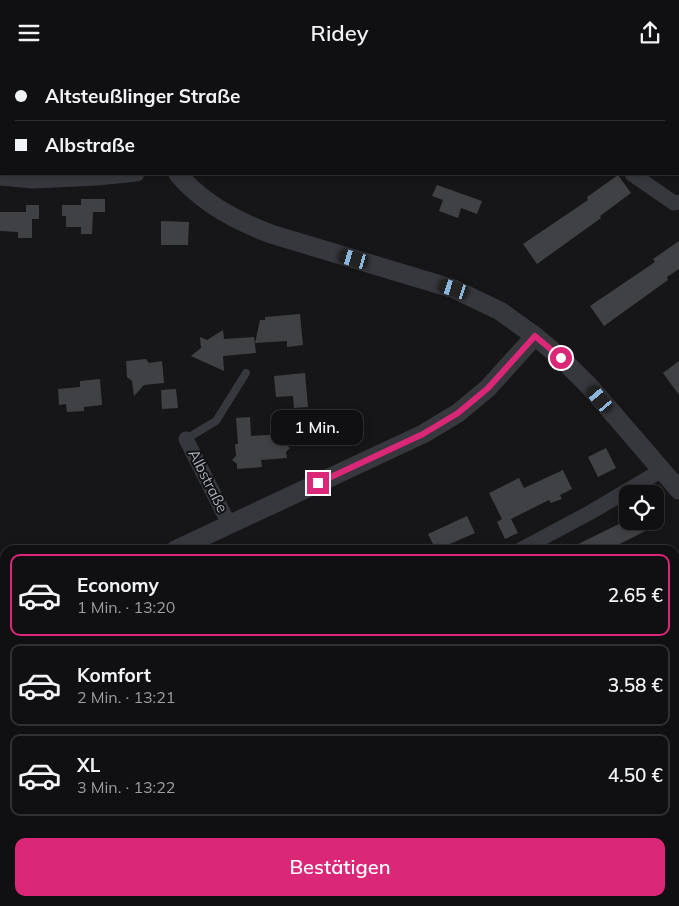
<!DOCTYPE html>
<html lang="de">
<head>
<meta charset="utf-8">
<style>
  body { margin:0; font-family:Mulish,sans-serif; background:#19191b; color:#f1f3f6; height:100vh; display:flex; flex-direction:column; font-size:19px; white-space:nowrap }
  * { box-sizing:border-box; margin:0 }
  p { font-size:16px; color:#9c9d9f }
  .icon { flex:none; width:28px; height:28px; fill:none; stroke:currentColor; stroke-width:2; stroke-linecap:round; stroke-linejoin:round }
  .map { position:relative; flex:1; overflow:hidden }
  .panel { position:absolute; left:0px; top:480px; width:680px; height:361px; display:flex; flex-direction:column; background:#101012; border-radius:15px 15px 0 0; box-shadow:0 2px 8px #0003,0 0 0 1px #303032 }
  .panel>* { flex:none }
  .hud { position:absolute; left:0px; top:0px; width:680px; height:110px; box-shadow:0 2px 8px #0003,0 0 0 1px #303032; display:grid; align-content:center; height:110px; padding:0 15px; background:#101012 }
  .buttons { position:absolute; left:619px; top:420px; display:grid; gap:10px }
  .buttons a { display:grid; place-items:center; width:45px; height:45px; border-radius:10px; background:#101012; box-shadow:0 2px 8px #0003,0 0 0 1px #303032; font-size:25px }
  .end { position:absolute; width:22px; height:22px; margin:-11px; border:6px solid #db2777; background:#fff; box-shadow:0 0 0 2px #fff }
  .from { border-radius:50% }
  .bubble { position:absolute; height:35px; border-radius:10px; background:#101012; box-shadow:0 2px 8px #0003,0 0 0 1px #303032; font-size:16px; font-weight:600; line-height:35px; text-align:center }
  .car { position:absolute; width:15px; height:30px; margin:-15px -8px; border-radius:6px; box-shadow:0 0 4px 1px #0007; background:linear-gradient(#222 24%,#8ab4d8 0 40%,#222 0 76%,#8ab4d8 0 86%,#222 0) }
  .hud b { display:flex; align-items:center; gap:18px; height:48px; font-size:19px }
  .hud b+b { border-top:1px solid #303032 }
  .hud i { width:12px; height:12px; background:#f1f3f6 }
  ul { padding:9px 0 0; list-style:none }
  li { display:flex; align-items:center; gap:15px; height:82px; margin:0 10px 8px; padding:0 5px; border:2px solid #303032; border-radius:10px }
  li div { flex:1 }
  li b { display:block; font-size:19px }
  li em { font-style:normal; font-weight:600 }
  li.current { border-color:#db2777 }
  li>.icon { width:45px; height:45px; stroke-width:1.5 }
  .cta { display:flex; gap:10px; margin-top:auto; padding:10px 15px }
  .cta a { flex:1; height:58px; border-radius:10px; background:#db2777; color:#fff; font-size:20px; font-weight:600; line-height:58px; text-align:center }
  header { display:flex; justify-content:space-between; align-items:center; height:65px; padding:0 15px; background:#101012; font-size:22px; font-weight:600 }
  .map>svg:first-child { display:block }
  .building { fill:#404145 }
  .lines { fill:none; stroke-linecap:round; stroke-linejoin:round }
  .service { stroke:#37383d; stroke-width:8 }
  .minor { stroke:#37383d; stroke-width:15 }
  .tertiary { stroke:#37383d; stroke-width:19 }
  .route { stroke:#db2777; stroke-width:6 }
  .labels { text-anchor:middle; stroke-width:4; stroke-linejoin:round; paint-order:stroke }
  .street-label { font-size:15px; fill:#a8adb8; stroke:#111113 }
</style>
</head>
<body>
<header><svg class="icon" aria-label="menu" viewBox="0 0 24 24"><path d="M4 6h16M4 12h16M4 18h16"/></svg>Ridey<svg class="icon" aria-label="share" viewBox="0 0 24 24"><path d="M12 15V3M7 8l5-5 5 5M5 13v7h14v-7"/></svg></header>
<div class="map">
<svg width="679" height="841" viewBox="0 0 679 841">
  <rect width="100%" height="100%" fill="#161618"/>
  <g class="building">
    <polygon points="618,110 631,128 600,151 601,153 537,199 523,179 588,135 587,132"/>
    <polygon points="437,120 482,136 477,149 461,143 458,153 439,146 443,135 432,131"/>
    <polygon points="81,134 105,134 105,147 93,147 92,169 81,169 81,162 66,162 66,151 62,151 62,140 81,140"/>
    <polygon points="26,140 39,140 39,154 32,154 32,173 18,173 18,167 0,166 0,147 26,147"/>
    <polygon points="161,156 189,157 188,180 161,180"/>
    <polygon points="679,176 679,204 667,212 668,215 604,261 590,241 655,197 653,194"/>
    <polygon points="300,249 303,280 287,282 287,276 255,278 260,255 265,255 265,252"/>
    <polygon points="223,265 224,274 254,272 256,288 223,291 224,306 191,291 201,283 200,272 207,275"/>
    <polygon points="146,294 149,298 162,296 164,318 144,320 134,331 132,316 127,312 126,296"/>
    <polygon points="679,296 679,330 663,308"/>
    <polygon points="305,308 308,342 294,343 293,331 276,332 274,311"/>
    <polygon points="100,314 102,340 84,342 84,346 67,347 66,339 59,340 58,324 80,322 80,316"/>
    <polygon points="176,324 178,343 162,344 161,325"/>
    <polygon points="250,352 251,371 284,369 286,380 290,383 286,387 287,393 261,395 262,402 237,404 237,399 232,395 236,391 235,379 238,379 236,353"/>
    <polygon points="606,383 616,403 598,412 588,392"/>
    <polygon points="563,405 572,424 560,430 562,434 551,438 549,435 511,454 518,468 505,474 497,457 502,454 489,428 519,413 524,423"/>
    <polygon points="467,451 475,468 436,485 428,469"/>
    <polygon points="625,456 665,456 608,485 566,485"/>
  </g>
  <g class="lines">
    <g class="service">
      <polyline points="491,1 491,0"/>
      <polyline points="186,374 216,356 246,308"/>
      <polyline points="0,691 5,693"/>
    </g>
    <g class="minor">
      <polyline points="271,0 272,1"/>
      <polyline points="21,1 21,0"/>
      <polyline points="469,1 471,0"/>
      <polyline points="0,32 1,33"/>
      <polyline points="632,109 674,138 679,137"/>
      <polyline points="0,113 33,116 97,113 137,109"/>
      <polyline points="186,374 229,459"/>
      <polyline points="520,485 591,447 662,405"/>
      <polyline points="675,538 679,536"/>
      <polyline points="675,805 679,802"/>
      <polyline points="420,836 467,841"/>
      <polyline points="523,836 525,841"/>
      <polyline points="263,841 264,836"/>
      <polyline points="612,841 620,836"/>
    </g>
    <g class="tertiary">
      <polyline points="115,0 116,1"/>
      <path d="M 178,109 C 202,138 236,156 271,169 L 454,224 L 500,246 L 535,271 L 561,293 L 590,322 L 679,425"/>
      <polyline points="175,485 423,369 458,348 488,323 535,271"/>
      <polyline points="0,568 5,566"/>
    </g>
  </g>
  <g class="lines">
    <polyline class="route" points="318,418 423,369 458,348 488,323 535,271 561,293"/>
  </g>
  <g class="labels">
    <g class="street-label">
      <text transform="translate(208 416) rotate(63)" y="5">Albstraße</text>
    </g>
  </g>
</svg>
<div class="buttons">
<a><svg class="icon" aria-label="locate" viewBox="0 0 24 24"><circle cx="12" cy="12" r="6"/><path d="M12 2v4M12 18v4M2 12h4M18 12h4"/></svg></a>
</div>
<i class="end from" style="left:561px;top:293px"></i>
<i class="end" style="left:318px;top:418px"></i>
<div class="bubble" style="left:271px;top:345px;width:92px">1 Min.</div>
<i class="car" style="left:354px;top:194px;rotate:286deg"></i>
<i class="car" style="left:454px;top:224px;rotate:288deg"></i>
<i class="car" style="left:600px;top:334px;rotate:320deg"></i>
<div class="hud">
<b><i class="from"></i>Altsteußlinger Straße</b>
<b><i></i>Albstraße</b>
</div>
<section class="panel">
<ul>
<li class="current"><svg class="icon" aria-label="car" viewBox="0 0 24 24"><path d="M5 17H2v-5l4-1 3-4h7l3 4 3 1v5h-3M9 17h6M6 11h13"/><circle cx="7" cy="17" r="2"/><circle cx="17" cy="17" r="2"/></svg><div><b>Economy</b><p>1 Min. · 13:20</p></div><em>2.65 €</em></li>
<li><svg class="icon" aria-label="car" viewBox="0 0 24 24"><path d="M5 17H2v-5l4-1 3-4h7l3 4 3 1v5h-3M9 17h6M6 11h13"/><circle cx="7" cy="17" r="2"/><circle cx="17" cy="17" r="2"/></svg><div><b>Komfort</b><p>2 Min. · 13:21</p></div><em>3.58 €</em></li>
<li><svg class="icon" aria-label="car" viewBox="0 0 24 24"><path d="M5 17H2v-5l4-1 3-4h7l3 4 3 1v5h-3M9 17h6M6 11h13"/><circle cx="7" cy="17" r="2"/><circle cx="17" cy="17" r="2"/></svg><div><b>XL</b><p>3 Min. · 13:22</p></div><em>4.50 €</em></li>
</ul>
<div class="cta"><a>Bestätigen</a></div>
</section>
</div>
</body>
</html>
